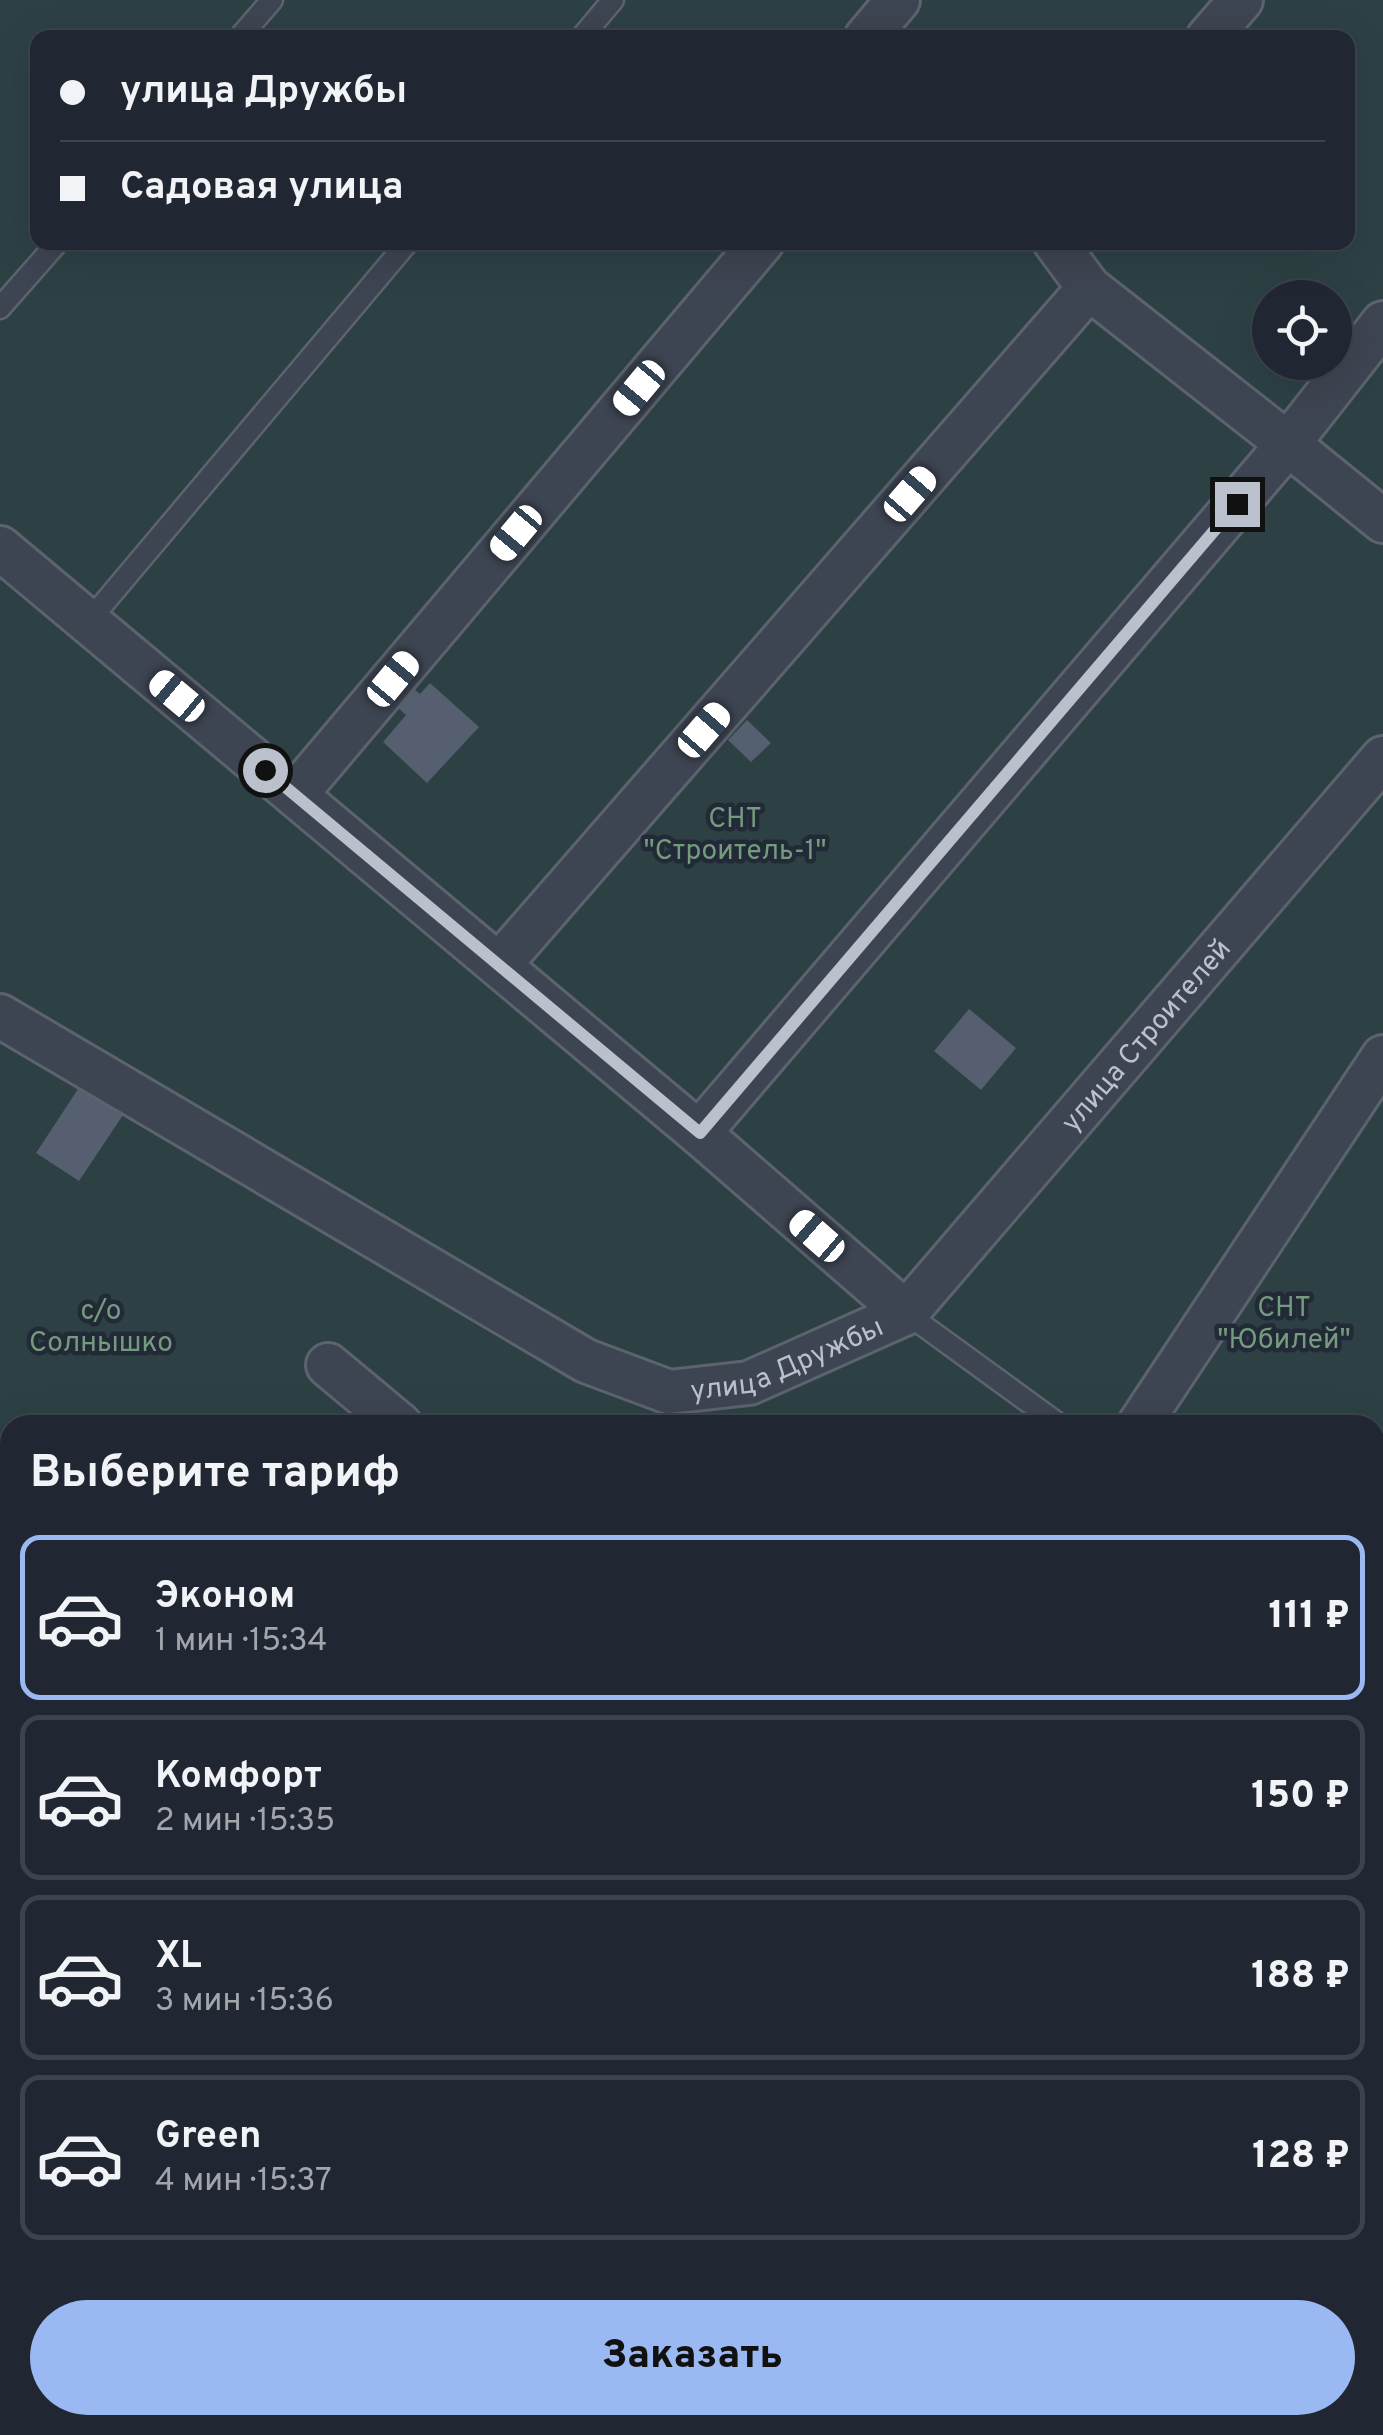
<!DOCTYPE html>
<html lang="ru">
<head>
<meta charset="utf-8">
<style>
  body { margin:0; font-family:Overpass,sans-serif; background:#282e3a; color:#f1f3f6; height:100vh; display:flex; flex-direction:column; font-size:38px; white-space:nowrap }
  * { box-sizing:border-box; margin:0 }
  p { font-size:32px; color:#a2a5ac }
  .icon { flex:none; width:55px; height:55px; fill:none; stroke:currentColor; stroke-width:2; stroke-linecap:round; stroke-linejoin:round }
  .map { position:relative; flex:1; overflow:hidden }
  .drawer { position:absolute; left:0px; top:1415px; width:1385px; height:1020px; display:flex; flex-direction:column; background:#202632; border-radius:30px 30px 0 0; box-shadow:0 10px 40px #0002,0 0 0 2px #3d434d }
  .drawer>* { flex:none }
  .top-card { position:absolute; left:30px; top:30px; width:1325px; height:220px; border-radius:20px; box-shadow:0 10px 40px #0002,0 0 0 2px #3d434d; display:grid; align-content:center; height:220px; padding:0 30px; background:#202632 }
  .tools { position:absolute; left:1252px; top:280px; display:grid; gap:20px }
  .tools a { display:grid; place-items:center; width:100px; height:100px; border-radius:50%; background:#202632; box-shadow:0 10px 40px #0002,0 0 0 2px #3d434d; font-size:50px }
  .end { position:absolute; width:45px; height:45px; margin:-22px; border:12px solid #bbc1cc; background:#111; box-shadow:0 0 0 5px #111 }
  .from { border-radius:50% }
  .car { position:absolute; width:30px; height:60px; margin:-30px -15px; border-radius:12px; box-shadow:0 0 8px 2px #0007; background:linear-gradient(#fff 24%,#345 0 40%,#fff 0 76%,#345 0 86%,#fff 0) }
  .top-card b { display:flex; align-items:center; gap:35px; height:95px; font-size:38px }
  .top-card b+b { border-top:2px solid #3d434d }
  .top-card i { width:25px; height:25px; background:#f1f3f6 }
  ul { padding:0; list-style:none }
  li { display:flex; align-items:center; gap:30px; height:165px; margin:0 20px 15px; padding:0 10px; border:5px solid #3d434d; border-radius:20px }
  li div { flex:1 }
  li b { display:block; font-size:38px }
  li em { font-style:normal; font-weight:800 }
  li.active { border-color:#9ab8f1 }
  li>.icon { width:90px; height:90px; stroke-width:1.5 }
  h2 { padding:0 30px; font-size:45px; line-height:120px }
  .action { display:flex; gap:20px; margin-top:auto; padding:20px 30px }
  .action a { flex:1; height:115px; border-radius:60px; background:#9ab8f1; color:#111; font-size:40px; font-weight:800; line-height:115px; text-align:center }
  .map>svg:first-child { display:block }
  .garden { fill:#2d4144; fill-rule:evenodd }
  .building { fill:#555f6f }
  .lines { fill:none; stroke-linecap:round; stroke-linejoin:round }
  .lane-casing { stroke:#5c636f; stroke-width:25 }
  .street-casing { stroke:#5c636f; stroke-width:48 }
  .lane { stroke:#3e4552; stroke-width:20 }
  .street { stroke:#3e4552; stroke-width:42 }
  .route { stroke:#bbc1cc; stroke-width:12 }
  .labels { text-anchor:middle; stroke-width:9; stroke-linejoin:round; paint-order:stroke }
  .park-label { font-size:28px; fill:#749b7e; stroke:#222a37 }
  .street-label { font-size:28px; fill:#bbc1cc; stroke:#222a37 }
</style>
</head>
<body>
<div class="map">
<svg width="1383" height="2435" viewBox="0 0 1383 2435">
  <rect width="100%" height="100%" fill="#2a3342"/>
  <path class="garden" d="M 0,0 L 1383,0 L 1383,2435 L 858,2435 L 851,2425 L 1375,2425 L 1375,1425 L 10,1425 L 10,2425 L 676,2425 L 675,2435 L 0,2435 ZM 38,38 L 1348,38 L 1348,242 L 38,242 ZM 1270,298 L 1335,298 L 1335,362 L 1270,362 Z"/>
  <g class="building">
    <polygon points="430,683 479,727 427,783 383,742 406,715 397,707 414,689 420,694"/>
    <polygon points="747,720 771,743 751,762 728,740"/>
    <polygon points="969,1009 1016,1048 981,1090 934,1051"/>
    <polygon points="82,1083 125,1112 79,1181 36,1153"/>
  </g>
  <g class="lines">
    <g class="lane-casing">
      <g id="lane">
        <polyline points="239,38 272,0"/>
        <polyline points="581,38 613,0"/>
        <polyline points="0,308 58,242"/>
        <polyline points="88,622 408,242"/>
        <polyline points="906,1313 1060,1425"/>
      </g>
    </g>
    <g class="street-casing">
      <g id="street">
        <polyline points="866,38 898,0"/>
        <polyline points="1208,38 1241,0"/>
        <polyline points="1055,242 1089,288 1288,444 1383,323"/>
        <polyline points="0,548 699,1133 906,1313"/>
        <polyline points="295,795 762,242"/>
        <polyline points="499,965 1089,288"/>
        <path id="s1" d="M 0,1016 L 586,1361 L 669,1392 L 749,1383 L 906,1313 L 1383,758"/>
        <polyline points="699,1133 1288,444 1383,521"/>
        <polyline points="328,1365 400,1425"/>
        <polyline points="1139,1425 1383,1057"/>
        <polyline points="0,1490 10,1491"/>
        <polyline points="1375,1552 1383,1557"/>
        <polyline points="1375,1618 1383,1606"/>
        <polyline points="0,1901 10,1901"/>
        <polyline points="1375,2120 1383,2108"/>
        <polyline points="0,2292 10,2292"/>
        <polyline points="1165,2435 1171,2425"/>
      </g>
    </g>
    <use href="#lane" class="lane"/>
    <use href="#street" class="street"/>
  </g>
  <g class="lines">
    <polyline class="route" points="265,770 700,1133 1237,504"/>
  </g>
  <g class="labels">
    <g class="park-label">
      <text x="735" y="827">СНТ<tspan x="735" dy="32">"Строитель-1"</tspan></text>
      <text x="1284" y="1316">СНТ<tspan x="1284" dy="32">"Юбилей"</tspan></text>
      <text x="101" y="1319">с/о<tspan x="101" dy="32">Солнышко</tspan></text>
    </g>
    <g class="street-label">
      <text dy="10" stroke="none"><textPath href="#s1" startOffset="1388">улица Строителей</textPath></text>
      <text dy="10" stroke="none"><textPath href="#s1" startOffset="892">улица Дружбы</textPath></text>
    </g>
  </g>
</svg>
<div class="tools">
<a><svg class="icon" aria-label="locate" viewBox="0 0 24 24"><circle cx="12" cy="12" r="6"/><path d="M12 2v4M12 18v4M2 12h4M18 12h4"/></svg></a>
</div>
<i class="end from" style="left:265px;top:770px"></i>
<i class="end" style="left:1237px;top:504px"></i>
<i class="car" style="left:639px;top:388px;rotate:220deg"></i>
<i class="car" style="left:910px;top:494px;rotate:41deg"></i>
<i class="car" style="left:516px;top:533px;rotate:220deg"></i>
<i class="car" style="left:393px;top:679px;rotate:40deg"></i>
<i class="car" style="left:177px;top:696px;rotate:310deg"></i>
<i class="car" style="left:704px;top:730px;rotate:41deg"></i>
<i class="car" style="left:817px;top:1236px;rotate:311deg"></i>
<div class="top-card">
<b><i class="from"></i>улица Дружбы</b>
<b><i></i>Садовая улица</b>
</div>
<section class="drawer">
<h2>Выберите тариф</h2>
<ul>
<li class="active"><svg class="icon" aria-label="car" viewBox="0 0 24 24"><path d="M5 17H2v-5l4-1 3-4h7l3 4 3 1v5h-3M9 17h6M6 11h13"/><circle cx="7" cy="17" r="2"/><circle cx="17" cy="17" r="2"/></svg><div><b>Эконом</b><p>1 мин · 15:34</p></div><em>111 ₽</em></li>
<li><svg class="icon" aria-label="car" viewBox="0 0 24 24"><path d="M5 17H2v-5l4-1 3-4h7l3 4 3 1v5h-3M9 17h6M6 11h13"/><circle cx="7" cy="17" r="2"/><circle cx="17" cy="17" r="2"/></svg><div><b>Комфорт</b><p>2 мин · 15:35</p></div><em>150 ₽</em></li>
<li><svg class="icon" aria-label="car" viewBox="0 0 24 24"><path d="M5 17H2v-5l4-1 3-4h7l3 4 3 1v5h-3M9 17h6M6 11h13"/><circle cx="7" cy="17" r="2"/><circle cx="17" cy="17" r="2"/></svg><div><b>XL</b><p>3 мин · 15:36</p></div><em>188 ₽</em></li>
<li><svg class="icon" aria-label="car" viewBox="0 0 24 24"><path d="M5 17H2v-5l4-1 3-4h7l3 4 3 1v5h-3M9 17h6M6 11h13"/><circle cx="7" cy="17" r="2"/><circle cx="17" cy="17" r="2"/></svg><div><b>Green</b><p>4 мин · 15:37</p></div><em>128 ₽</em></li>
</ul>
<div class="action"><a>Заказать</a></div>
</section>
</div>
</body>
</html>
